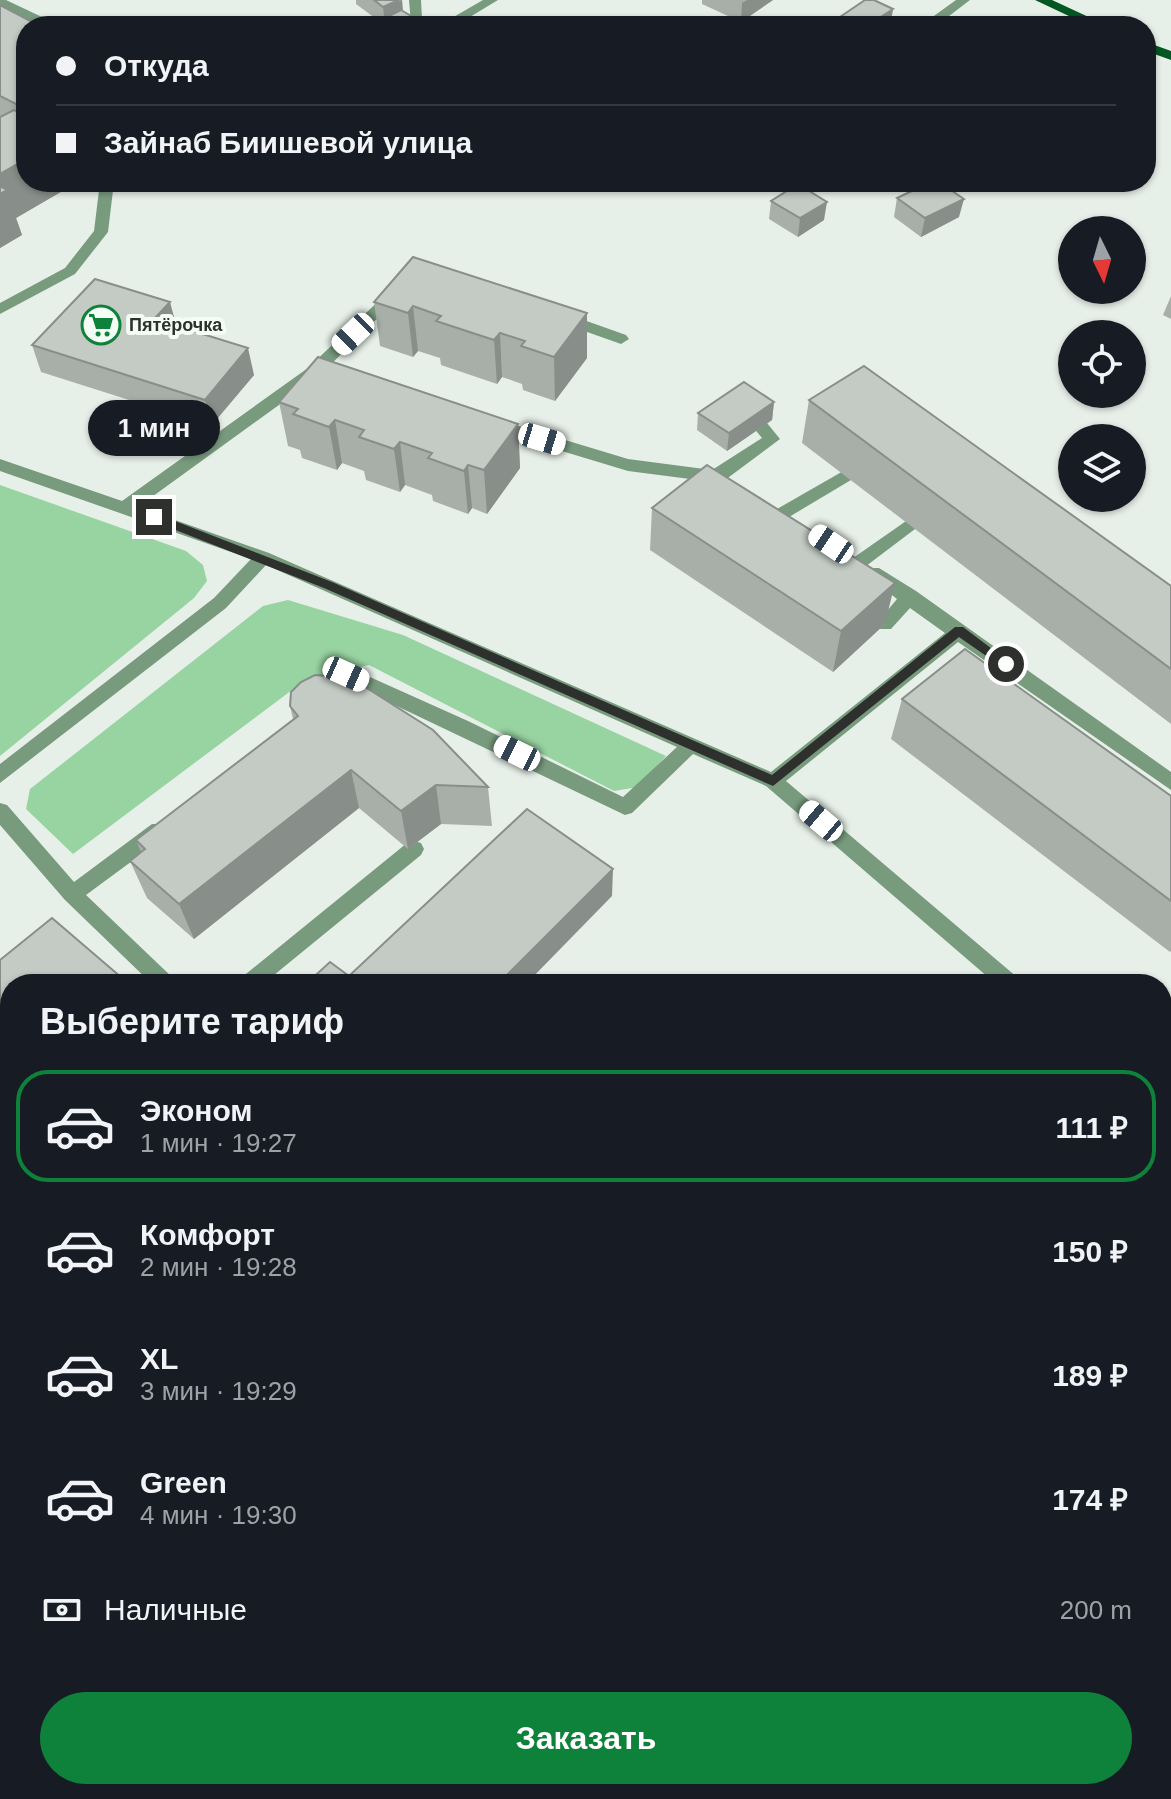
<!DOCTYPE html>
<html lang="ru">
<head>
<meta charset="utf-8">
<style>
  body { margin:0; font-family:Helvetica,sans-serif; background:#242831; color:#f1f3f6; height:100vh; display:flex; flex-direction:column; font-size:30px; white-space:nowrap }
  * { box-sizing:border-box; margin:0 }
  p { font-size:26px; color:#9ea1a6 }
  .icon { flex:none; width:44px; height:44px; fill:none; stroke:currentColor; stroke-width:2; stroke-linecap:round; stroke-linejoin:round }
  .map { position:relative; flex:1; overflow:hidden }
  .panel { position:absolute; left:0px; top:974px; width:1172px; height:826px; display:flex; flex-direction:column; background:#171b24; border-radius:32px 32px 0 0; box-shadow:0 2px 6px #0004 }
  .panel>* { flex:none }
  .banner { position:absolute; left:16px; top:16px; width:1140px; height:176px; border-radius:32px; box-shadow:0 2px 6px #0004; display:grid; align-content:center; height:176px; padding:0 40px; background:#171b24 }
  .needle { width:52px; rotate:175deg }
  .buttons { position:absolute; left:1058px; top:216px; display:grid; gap:16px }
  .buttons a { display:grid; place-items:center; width:88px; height:88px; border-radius:50%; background:#171b24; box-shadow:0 2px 6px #0004; font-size:40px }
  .end { position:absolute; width:36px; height:36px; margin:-18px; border:10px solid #2d302d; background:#fff; box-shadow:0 0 0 4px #fff }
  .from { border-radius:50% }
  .bubble { position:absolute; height:56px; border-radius:28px; background:#171b24; box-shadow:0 2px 6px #0004; font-size:26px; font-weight:700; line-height:56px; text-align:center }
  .car { position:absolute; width:24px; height:48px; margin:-24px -12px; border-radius:10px; box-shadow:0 0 6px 2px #0007; background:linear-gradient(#fff 24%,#345 0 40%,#fff 0 76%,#345 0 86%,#fff 0) }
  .banner b { display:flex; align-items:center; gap:28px; height:76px; font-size:30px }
  .banner b+b { border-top:2px solid #363941 }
  .banner i { width:20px; height:20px; background:#f1f3f6 }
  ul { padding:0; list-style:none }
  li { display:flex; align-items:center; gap:24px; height:112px; margin:0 16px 12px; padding:0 24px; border:4px solid transparent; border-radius:32px }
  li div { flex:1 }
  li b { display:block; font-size:30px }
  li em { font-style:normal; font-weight:700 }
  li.current { border-color:#0e823a }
  li>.icon { width:72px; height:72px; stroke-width:1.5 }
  h2 { padding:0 40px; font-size:36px; line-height:96px }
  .pay { display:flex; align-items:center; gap:20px; height:88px; padding:0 40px; font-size:30px }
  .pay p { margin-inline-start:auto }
  .primary-button { display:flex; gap:16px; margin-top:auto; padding:16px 40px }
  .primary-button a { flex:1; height:92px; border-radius:48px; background:#0e823a; color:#fff; font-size:32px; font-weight:700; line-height:92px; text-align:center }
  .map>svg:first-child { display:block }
  .green { fill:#98d3a2 }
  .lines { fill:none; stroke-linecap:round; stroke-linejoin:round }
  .minor { fill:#789b7e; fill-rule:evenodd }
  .major { fill:#025723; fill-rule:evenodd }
  .wall { fill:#a8afa9 }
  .shaded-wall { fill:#888e89 }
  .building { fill:#c3cbc4; stroke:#888e89; stroke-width:2 }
  .route { fill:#2d302d }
  .labels { text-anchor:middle; stroke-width:8; stroke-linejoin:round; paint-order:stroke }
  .far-poi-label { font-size:18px; font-weight:bold; fill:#2d302d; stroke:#f4fdf5; text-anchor:start }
</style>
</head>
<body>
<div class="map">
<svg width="1171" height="1799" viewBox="0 0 1171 1799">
  <rect width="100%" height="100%" fill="#e7f0e8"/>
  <g class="green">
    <polygon points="0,485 186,551 203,565 207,581 194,598 0,756"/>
    <polygon points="288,600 403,635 666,756 638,787 614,791 369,665 308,678 73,854 26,809 30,789 263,606"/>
    <polygon points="10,1253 10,1342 0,1351 0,1262"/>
    <polygon points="19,1790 143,1790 135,1799 10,1799"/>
    <polygon points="740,1790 890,1790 887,1799 734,1799"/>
  </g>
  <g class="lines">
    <g class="minor">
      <polygon points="0,0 6,0 61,26 43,26 0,7"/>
      <polygon points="409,0 421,0 422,19 436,26 411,24"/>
      <polygon points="483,0 498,0 455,26 438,26"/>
      <polygon points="956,0 970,0 936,26 920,26"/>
      <polygon points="100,182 114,182 108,232 75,274 0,314 0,303 65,268 94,231"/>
      <polygon points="393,290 398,292 398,298 319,376 138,507 269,553 771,772 945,633 910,608 891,629 879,629 876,624 897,599 864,573 867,568 879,568 916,591 1171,772 1171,790 958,642 786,781 1018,978 1021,984 996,984 766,786 693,754 632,813 625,815 340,679 337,674 340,669 352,669 468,721 623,797 677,747 266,565 226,608 0,783 0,764 214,598 251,559 0,471 0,459 122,501 308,368 388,292"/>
      <polygon points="564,313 626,335 629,339 621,344 559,322 559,314"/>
      <polygon points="492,418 628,459 712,470 762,438 753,427 755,423 767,423 780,439 721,483 628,471 486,428 486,420"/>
      <polygon points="845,470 851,472 853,476 851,480 789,517 777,517 775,513 777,509"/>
      <polygon points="909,519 915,521 918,525 915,529 845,582 833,582 830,577 833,572"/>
      <polygon points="0,803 7,805 74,882 152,824 166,824 169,830 166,836 86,895 173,978 176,984 152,984 65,900 0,825"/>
      <polygon points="414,841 421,843 424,849 421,855 263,984 238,984 241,978 407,843"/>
      <polygon points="10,1189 10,1215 0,1220 0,1194"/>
      <polygon points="10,1724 10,1756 0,1760 0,1728"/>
      <polygon points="532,1790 563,1790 559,1799 528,1799"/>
      <polygon points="680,1790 711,1790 707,1799 676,1799"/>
      <polygon points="973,1790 1001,1790 997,1799 969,1799"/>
    </g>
    <g class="major">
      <polygon points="1035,0 1052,0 1108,26 1090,26"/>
      <polygon points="1146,42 1171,51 1171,60 1146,51"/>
    </g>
  </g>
  <g class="wall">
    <polygon points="356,0 402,0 403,11 428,26 371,26 371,25 379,21 356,4"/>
    <polygon points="702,0 773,0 741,22 702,4"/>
    <polygon points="0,5 40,26 26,182 70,182 71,186 16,218 22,235 0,248"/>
    <polygon points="893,9 890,26 836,26 837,19"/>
    <polygon points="897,198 959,217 921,237 894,217"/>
    <polygon points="771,201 824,220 798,237 769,219"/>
    <polygon points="1171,296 1171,319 1163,315"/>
    <polygon points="374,302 587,313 587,358 555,401 523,390 522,384 502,377 497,384 441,365 440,358 418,351 413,357 380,346"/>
    <polygon points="177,326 254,375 211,426 41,372 32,345"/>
    <polygon points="809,400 1171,586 1171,724 802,443"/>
    <polygon points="279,402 518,424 520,468 487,514 472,508 468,514 433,501 432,495 405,485 400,492 366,480 364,471 342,463 337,470 302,458 300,450 288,446"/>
    <polygon points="774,402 772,420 727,451 697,430 698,413"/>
    <polygon points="652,508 885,624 833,672 650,550"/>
    <polygon points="902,699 1171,796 1171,951 1170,952 891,739"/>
    <polygon points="290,706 488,787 492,826 441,824 408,849 359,808 194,939 147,898 130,861 141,852 136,840 293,719"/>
  </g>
  <g class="shaded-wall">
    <polygon points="402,0 403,17 385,25 383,7"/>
    <polygon points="747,0 773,0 741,22 742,3"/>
    <polygon points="893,9 890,26 867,26"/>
    <polygon points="26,98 26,137 16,104"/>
    <polygon points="26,159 26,182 70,182 71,186 16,218 22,235 0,248 0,174"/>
    <polygon points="964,199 959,217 921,237 925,218"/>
    <polygon points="827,202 824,220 798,237 800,218"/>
    <polygon points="170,302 177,328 154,319"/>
    <polygon points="413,306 418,351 413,357 408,313"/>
    <polygon points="587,313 587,358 555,401 554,357"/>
    <polygon points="500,333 502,377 497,384 494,340"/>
    <polygon points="248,348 254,375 211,426 205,400"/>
    <polygon points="774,402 772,420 727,451 729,433"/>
    <polygon points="335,420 342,463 337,470 329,427"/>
    <polygon points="518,424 520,468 487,514 484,470"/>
    <polygon points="400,442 405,485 400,492 394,449"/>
    <polygon points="468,465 472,508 468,514 464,471"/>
    <polygon points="895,583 885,624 833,672 841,631"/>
    <polygon points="351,770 359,808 194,939 179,904"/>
    <polygon points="436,785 441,824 408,849 401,811"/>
    <polygon points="613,869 612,896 526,984 498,984"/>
    <polygon points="122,978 125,984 115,984"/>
    <polygon points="10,1074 10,1125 0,1134 0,1083"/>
    <polygon points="10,1587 10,1628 0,1638 0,1597"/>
    <polygon points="412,1790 425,1790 417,1799 405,1799"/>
  </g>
  <g class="building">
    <polygon points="374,0 399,0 383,7"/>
    <polygon points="865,0 874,0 893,9 867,26 853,26 837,19"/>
    <polygon points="0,5 40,26 26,26 26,98 16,104 0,96"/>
    <polygon points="401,10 428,26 373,26 371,25"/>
    <polygon points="805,19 817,26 793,26"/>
    <polygon points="14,110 26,117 26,159 0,174 0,117"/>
    <polygon points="931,182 939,182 964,199 925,218 897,198"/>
    <polygon points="798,184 827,202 800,218 771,201"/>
    <polygon points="0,186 7,190 0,194"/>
    <polygon points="413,257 587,313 554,357 521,346 525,341 500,333 494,340 436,321 441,316 413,306 408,313 374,302"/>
    <polygon points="95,279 170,302 154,319 248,348 205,400 32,345"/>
    <polygon points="318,357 518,424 484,470 468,465 464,471 428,458 432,453 400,442 394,449 359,437 364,430 335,420 329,427 293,414 298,409 279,402"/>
    <polygon points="864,366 1171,586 1171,669 809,400"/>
    <polygon points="744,382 774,402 729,433 698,413"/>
    <polygon points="707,465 895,583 841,631 652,508"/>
    <polygon points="965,649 1171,796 1171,901 902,699"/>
    <polygon points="315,675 329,676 365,687 433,730 488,787 436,785 401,811 351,770 179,904 130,861 145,849 136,840 298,716 290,706 291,692 301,682"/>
    <polygon points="527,809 613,869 498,984 306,984 330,962 349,976"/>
    <polygon points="52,918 122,978 115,984 10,984 10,1074 0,1083 0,960"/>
    <polygon points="10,1415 10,1587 0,1597 0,1425"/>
    <polygon points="234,1790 412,1790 405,1799 226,1799"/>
  </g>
  <polygon class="route" points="150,514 157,514 332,582 772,775 955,627 963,627 1012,664 1006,669 1002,667 959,637 773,786 324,588 150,520"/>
  <defs>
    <g id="supermarket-ring" transform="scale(2)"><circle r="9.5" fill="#f4fdf5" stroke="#0e823a" stroke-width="1.5"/><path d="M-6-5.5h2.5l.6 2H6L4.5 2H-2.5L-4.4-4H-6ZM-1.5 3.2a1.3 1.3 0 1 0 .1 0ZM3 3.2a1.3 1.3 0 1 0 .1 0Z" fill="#0e823a"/></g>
  </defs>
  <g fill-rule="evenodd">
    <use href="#supermarket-ring" x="101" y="325"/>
  </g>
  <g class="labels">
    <g class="far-poi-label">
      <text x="129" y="331">Пятёрочка</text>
    </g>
  </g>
</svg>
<div class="buttons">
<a><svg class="needle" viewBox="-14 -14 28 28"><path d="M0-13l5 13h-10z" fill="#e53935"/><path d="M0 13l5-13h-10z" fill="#9ea1a6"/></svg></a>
<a><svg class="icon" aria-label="locate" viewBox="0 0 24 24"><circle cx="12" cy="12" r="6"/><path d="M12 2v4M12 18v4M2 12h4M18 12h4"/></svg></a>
<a><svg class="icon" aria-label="layers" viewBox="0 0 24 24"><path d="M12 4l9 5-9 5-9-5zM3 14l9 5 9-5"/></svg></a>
</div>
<i class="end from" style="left:1006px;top:664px"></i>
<i class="end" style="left:154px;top:517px"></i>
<div class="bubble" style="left:88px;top:400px;width:132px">1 мин</div>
<i class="car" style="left:353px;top:334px;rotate:226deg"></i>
<i class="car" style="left:542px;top:439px;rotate:107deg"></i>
<i class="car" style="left:831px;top:544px;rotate:304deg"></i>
<i class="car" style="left:346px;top:674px;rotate:114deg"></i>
<i class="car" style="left:517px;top:753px;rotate:296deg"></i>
<i class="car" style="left:821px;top:821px;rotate:310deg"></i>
<div class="banner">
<b><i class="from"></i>Откуда</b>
<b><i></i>Зайнаб Биишевой улица</b>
</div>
<section class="panel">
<h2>Выберите тариф</h2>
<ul>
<li class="current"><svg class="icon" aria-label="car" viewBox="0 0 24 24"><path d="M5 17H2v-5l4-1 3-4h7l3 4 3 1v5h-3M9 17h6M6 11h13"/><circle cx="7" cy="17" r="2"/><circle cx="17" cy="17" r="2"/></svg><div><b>Эконом</b><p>1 мин · 19:27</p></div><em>111 ₽</em></li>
<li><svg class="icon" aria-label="car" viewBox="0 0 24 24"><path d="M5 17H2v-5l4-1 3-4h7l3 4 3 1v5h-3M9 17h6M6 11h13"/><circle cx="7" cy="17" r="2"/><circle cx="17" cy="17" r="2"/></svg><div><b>Комфорт</b><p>2 мин · 19:28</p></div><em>150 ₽</em></li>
<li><svg class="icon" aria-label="car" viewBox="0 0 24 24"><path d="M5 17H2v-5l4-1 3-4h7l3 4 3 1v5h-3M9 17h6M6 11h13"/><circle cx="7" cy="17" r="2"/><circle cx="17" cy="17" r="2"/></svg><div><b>XL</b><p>3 мин · 19:29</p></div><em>189 ₽</em></li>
<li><svg class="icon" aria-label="car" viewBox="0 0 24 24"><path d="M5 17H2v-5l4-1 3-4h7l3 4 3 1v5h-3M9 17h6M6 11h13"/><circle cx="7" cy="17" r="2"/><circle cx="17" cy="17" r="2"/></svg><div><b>Green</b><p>4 мин · 19:30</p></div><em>174 ₽</em></li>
</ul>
<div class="pay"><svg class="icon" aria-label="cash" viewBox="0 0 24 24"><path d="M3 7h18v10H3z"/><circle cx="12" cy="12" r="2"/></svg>Наличные<p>200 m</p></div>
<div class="primary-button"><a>Заказать</a></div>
</section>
</div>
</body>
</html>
